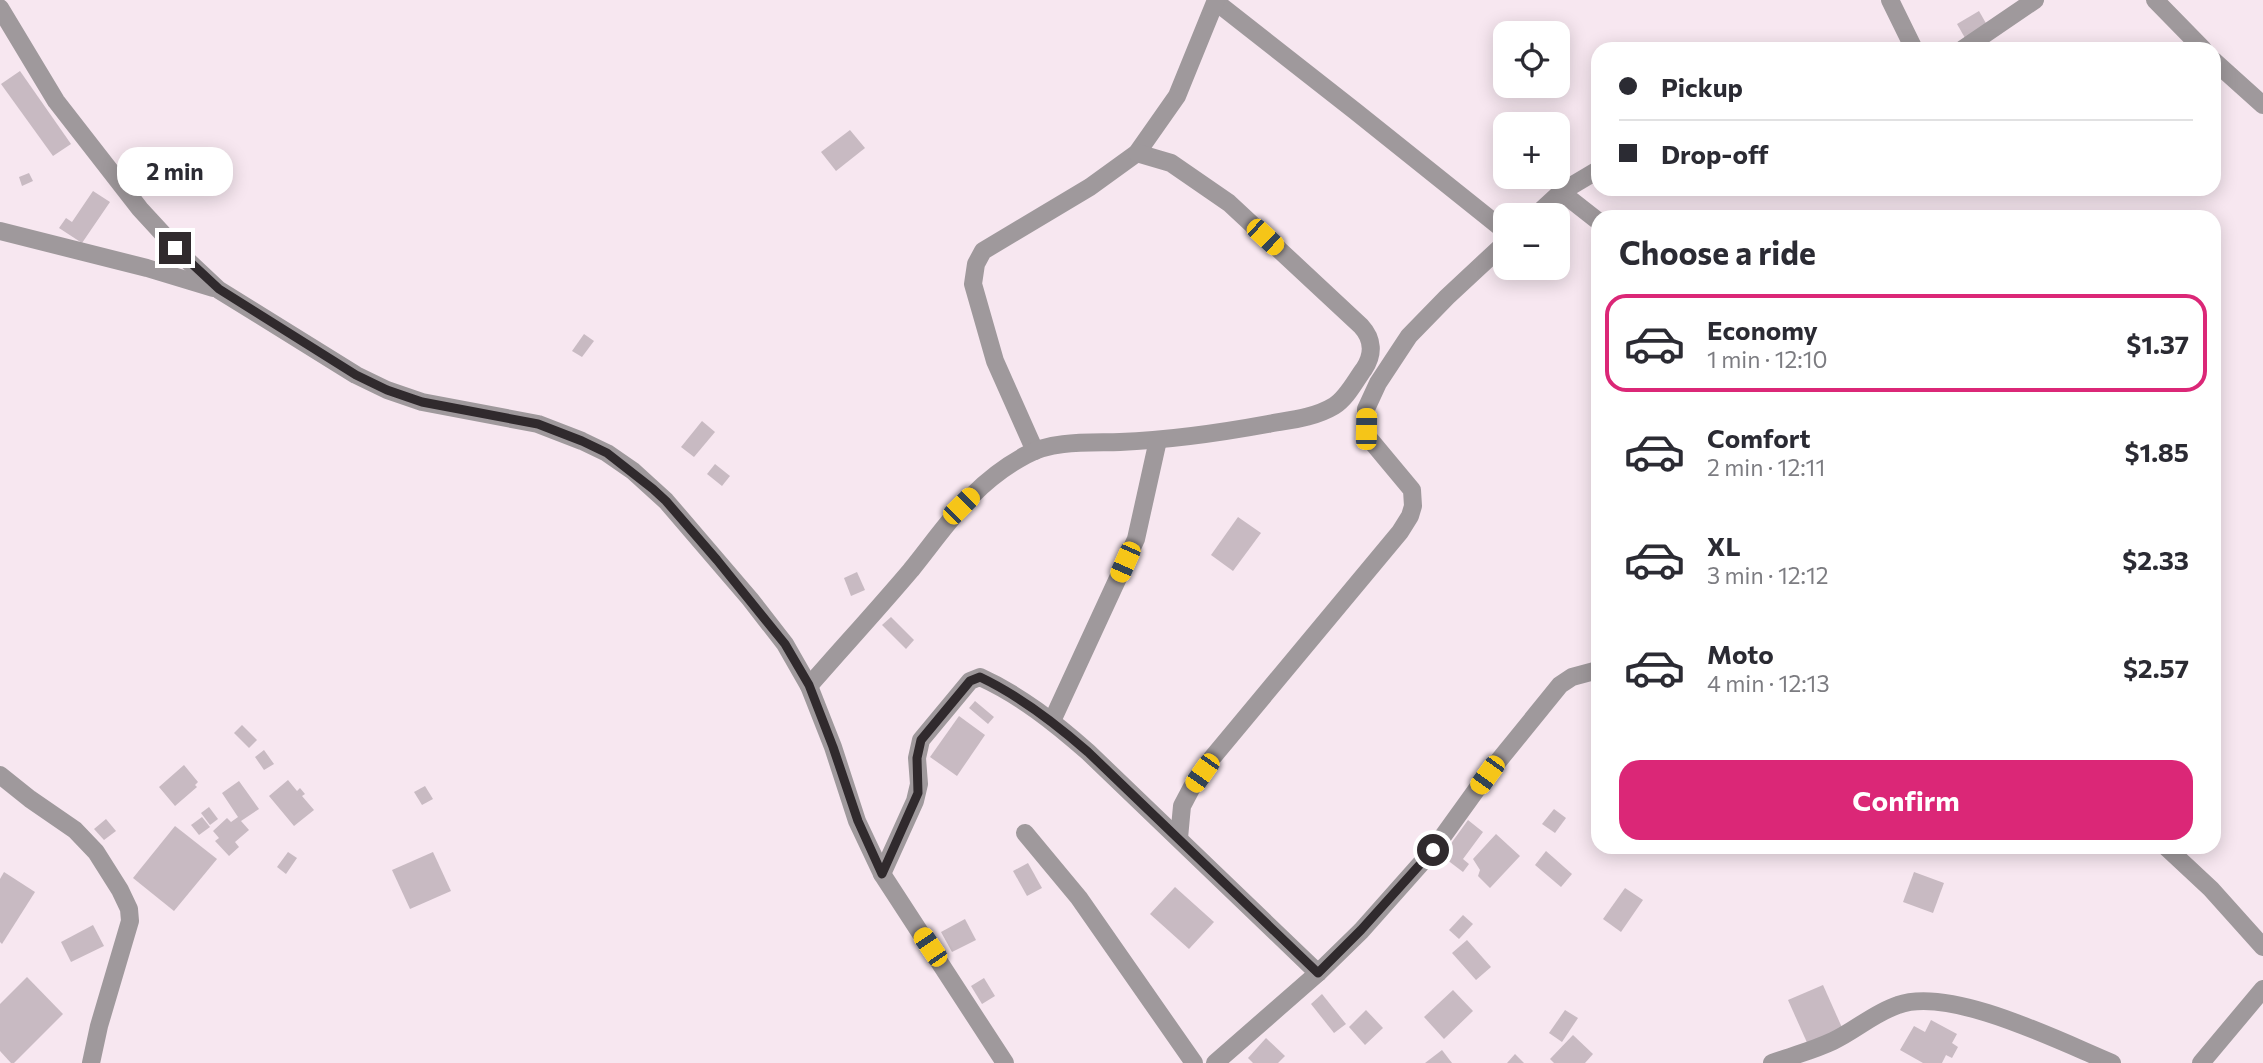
<!DOCTYPE html>
<html lang="en">
<head>
<meta charset="utf-8">
<style>
  body { margin:0; font-family:Commissioner,sans-serif; background:#f7f7f7; color:#2b2b33; height:100vh; display:flex; flex-direction:column; font-size:26px; white-space:nowrap }
  * { box-sizing:border-box; margin:0 }
  p { font-size:23px; color:#7c7c81 }
  .icon { flex:none; width:38px; height:38px; fill:none; stroke:currentColor; stroke-width:2; stroke-linecap:round; stroke-linejoin:round }
  .map { position:relative; flex:1; overflow:hidden }
  .sheet { position:absolute; left:1591px; top:210px; width:630px; height:644px; display:flex; flex-direction:column; background:#fff; border-radius:21px; box-shadow:0 4px 18px #0003 }
  .sheet>* { flex:none }
  .top-card { position:absolute; left:1591px; top:42px; width:630px; height:154px; border-radius:21px; box-shadow:0 4px 18px #0003; display:grid; align-content:center; height:154px; padding:0 28px; background:#fff }
  .controls { position:absolute; left:1493px; top:21px; display:grid; gap:14px }
  .controls a { display:grid; place-items:center; width:77px; height:77px; border-radius:14px; background:#fff; box-shadow:0 4px 18px #0003; font-size:35px }
  .end { position:absolute; width:32px; height:32px; margin:-16px; border:9px solid #302a2d; background:#fff; box-shadow:0 0 0 4px #fff }
  .from { border-radius:50% }
  .bubble { position:absolute; height:49px; border-radius:21px; background:#fff; box-shadow:0 4px 18px #0003; font-size:23px; font-weight:700; line-height:49px; text-align:center }
  .car { position:absolute; width:21px; height:42px; margin:-21px -10px; border-radius:9px; box-shadow:0 0 5px 2px #0007; background:linear-gradient(#f5c518 24%,#345 0 40%,#f5c518 0 76%,#345 0 86%,#f5c518 0) }
  .top-card b { display:flex; align-items:center; gap:24px; height:66px; font-size:26px }
  .top-card b+b { border-top:2px solid #e1e1e2 }
  .top-card i { width:18px; height:18px; background:#2b2b33 }
  ul { padding:0; list-style:none }
  li { display:flex; align-items:center; gap:21px; height:98px; margin:0 14px 10px; padding:0 14px; border:4px solid transparent; border-radius:21px }
  li div { flex:1 }
  li b { display:block; font-size:26px }
  li em { font-style:normal; font-weight:700 }
  li.active { border-color:#db2777 }
  li>.icon { width:63px; height:63px; stroke-width:1.5 }
  h2 { padding:0 28px; font-size:32px; line-height:84px }
  .button { display:flex; gap:14px; margin-top:auto; padding:14px 28px }
  .button a { flex:1; height:80px; border-radius:21px; background:#db2777; color:#fff; font-size:28px; font-weight:700; line-height:80px; text-align:center }
  .map>svg:first-child { display:block }
  .building { fill:#c8bac2 }
  .lines { fill:none; stroke-linecap:round; stroke-linejoin:round }
  .street { stroke:#9f999c; stroke-width:18 }
  .route { stroke:#302a2d; stroke-width:9 }
</style>
</head>
<body>
<div class="map">
<svg width="2263" height="1063" viewBox="0 0 2263 1063">
  <rect width="100%" height="100%" fill="#f7e7f0"/>
  <g class="building">
    <polygon points="1979,11 1987,25 1965,38 1957,24"/>
    <polygon points="20,71 71,144 53,156 1,84"/>
    <polygon points="850,130 865,148 836,171 821,152"/>
    <polygon points="29,173 33,181 22,186 19,177"/>
    <polygon points="93,191 110,202 82,243 59,228 66,218 72,222"/>
    <polygon points="584,334 594,341 582,357 572,351"/>
    <polygon points="702,421 715,432 694,457 681,447"/>
    <polygon points="715,464 730,476 722,486 707,474"/>
    <polygon points="1238,517 1261,533 1233,571 1211,555"/>
    <polygon points="857,572 865,590 851,596 844,578"/>
    <polygon points="891,617 914,640 906,649 882,625"/>
    <polygon points="975,701 994,717 988,724 969,708"/>
    <polygon points="959,716 985,735 957,776 930,757"/>
    <polygon points="242,725 257,740 249,748 234,733"/>
    <polygon points="264,750 274,764 264,770 255,757"/>
    <polygon points="184,765 198,782 195,785 197,787 175,806 159,787"/>
    <polygon points="288,780 297,791 300,788 305,794 302,796 314,810 294,826 269,796"/>
    <polygon points="239,781 259,809 241,821 249,830 235,842 239,847 229,856 215,841 219,838 213,831 227,818 231,822 238,817 222,793"/>
    <polygon points="425,786 433,799 422,805 414,792"/>
    <polygon points="209,807 218,819 210,825 201,813"/>
    <polygon points="1554,809 1566,818 1555,833 1542,824"/>
    <polygon points="202,817 210,827 199,835 191,825"/>
    <polygon points="106,819 116,831 104,840 94,829"/>
    <polygon points="1468,820 1483,832 1463,859 1469,864 1463,872 1442,856"/>
    <polygon points="175,826 217,859 174,911 133,878"/>
    <polygon points="1496,834 1520,856 1490,888 1478,876 1480,870 1473,859"/>
    <polygon points="1546,851 1572,874 1561,887 1535,865"/>
    <polygon points="288,852 297,858 286,874 277,867"/>
    <polygon points="433,852 451,891 410,909 392,870"/>
    <polygon points="1028,863 1042,888 1027,896 1013,871"/>
    <polygon points="4,872 35,892 2,944 0,942 0,879"/>
    <polygon points="1914,872 1944,883 1933,913 1903,902"/>
    <polygon points="1175,887 1214,922 1189,949 1150,914"/>
    <polygon points="1625,888 1643,900 1621,932 1603,919"/>
    <polygon points="1463,915 1473,924 1459,939 1449,930"/>
    <polygon points="965,919 976,940 952,952 941,932"/>
    <polygon points="93,925 104,946 71,962 61,942"/>
    <polygon points="1467,940 1491,967 1476,980 1452,953"/>
    <polygon points="27,977 63,1014 14,1063 11,1063 0,1051 0,1004"/>
    <polygon points="984,978 995,996 982,1004 971,986"/>
    <polygon points="1823,985 1844,1032 1809,1047 1788,1000"/>
    <polygon points="1453,990 1473,1011 1444,1039 1424,1017"/>
    <polygon points="1322,994 1346,1024 1334,1033 1311,1004"/>
    <polygon points="1366,1010 1383,1028 1365,1045 1349,1027"/>
    <polygon points="1565,1010 1578,1018 1562,1042 1549,1033"/>
    <polygon points="1931,1020 1957,1034 1952,1043 1958,1047 1952,1058 1946,1055 1942,1063 1923,1063 1900,1050 1914,1026 1925,1032"/>
    <polygon points="1573,1035 1593,1054 1585,1063 1554,1063 1550,1059"/>
    <polygon points="1266,1038 1285,1056 1278,1063 1253,1063 1248,1058"/>
    <polygon points="1442,1050 1452,1063 1425,1063"/>
    <polygon points="1515,1054 1524,1063 1507,1063"/>
  </g>
  <g class="lines">
    <g class="street">
      <polyline points="1890,0 1914,49"/>
      <polyline points="2155,0 2203,49"/>
      <polyline points="1216,2 1355,111 1505,231"/>
      <polyline points="0,8 56,101 140,209 187,260 219,290 356,375 387,390 422,402 538,424 582,441 607,453 633,471 666,501 750,599 785,644 809,686 833,747 857,821 882,874 1005,1063"/>
      <polyline points="1963,49 2035,0"/>
      <polyline points="2214,61 2263,105"/>
      <polyline points="1561,192 1598,221"/>
      <polyline points="1536,215 1561,192 1598,170"/>
      <polyline points="0,231 147,268 213,288"/>
      <polyline points="1035,451 995,361 973,284 976,264 983,251 1090,187 1137,153 1177,96 1216,0"/>
      <path d="M 809,686 C 843,647 878,609 911,570 C 948,524 972,484 1026,455 C 1053,440 1091,443 1120,442 C 1170,440 1219,433 1268,424 C 1290,420 1314,418 1334,406 C 1347,398 1355,381 1364,369 C 1374,354 1373,339 1361,326 L 1229,203 L 1171,163 L 1137,153"/>
      <polyline points="1052,721 1136,539 1158,440"/>
      <polyline points="0,775 30,799 75,830 96,852 120,890 129,909 130,921 99,1026 91,1063"/>
      <polyline points="1025,833 1079,898 1194,1063"/>
      <polyline points="1179,838 1182,806 1192,787 1212,758 1400,532 1410,516 1413,506 1412,490 1367,436 1366,409 1378,383 1409,336 1447,297 1505,243"/>
      <polyline points="2166,847 2211,889 2263,947"/>
      <path d="M 882,874 L 915,801 L 919,784 L 917,758 L 921,740 L 970,681 L 980,677 C 1020,695 1055,723 1088,752 L 1318,973"/>
      <polyline points="1215,1063 1318,973 1361,931 1433,850 1487,775 1560,685 1572,677 1598,670"/>
      <path d="M 1772,1063 C 1792,1056 1814,1050 1833,1041 C 1856,1030 1874,1013 1898,1005 C 1951,986 2061,1042 2112,1063"/>
      <polyline points="2201,1063 2263,989"/>
    </g>
  </g>
  <g class="lines">
    <path class="route" d="M 175,248 L 219,289 L 356,375 L 387,390 L 422,402 L 538,424 L 582,441 L 607,453 L 653,489 L 666,501 L 717,560 L 785,644 L 809,685 L 833,747 L 858,821 L 882,874 L 918,793 L 917,758 L 921,740 L 970,681 L 980,677 C 1020,696 1055,723 1088,752 L 1318,973 L 1361,930 L 1433,850"/>
  </g>
</svg>
<div class="controls">
<a><svg class="icon" aria-label="locate" viewBox="0 0 24 24"><circle cx="12" cy="12" r="6"/><path d="M12 2v4M12 18v4M2 12h4M18 12h4"/></svg></a>
<a>+</a>
<a>−</a>
</div>
<i class="end from" style="left:1433px;top:850px"></i>
<i class="end" style="left:175px;top:248px"></i>
<div class="bubble" style="left:117px;top:147px;width:116px">2 min</div>
<i class="car" style="left:1265px;top:237px;rotate:133deg"></i>
<i class="car" style="left:1366px;top:429px;rotate:1deg"></i>
<i class="car" style="left:961px;top:506px;rotate:45deg"></i>
<i class="car" style="left:1125px;top:562px;rotate:204deg"></i>
<i class="car" style="left:1202px;top:773px;rotate:215deg"></i>
<i class="car" style="left:1487px;top:775px;rotate:216deg"></i>
<i class="car" style="left:930px;top:947px;rotate:326deg"></i>
<div class="top-card">
<b><i class="from"></i>Pickup</b>
<b><i></i>Drop-off</b>
</div>
<section class="sheet">
<h2>Choose a ride</h2>
<ul>
<li class="active"><svg class="icon" aria-label="car" viewBox="0 0 24 24"><path d="M5 17H2v-5l4-1 3-4h7l3 4 3 1v5h-3M9 17h6M6 11h13"/><circle cx="7" cy="17" r="2"/><circle cx="17" cy="17" r="2"/></svg><div><b>Economy</b><p>1 min · 12:10</p></div><em>$1.37</em></li>
<li><svg class="icon" aria-label="car" viewBox="0 0 24 24"><path d="M5 17H2v-5l4-1 3-4h7l3 4 3 1v5h-3M9 17h6M6 11h13"/><circle cx="7" cy="17" r="2"/><circle cx="17" cy="17" r="2"/></svg><div><b>Comfort</b><p>2 min · 12:11</p></div><em>$1.85</em></li>
<li><svg class="icon" aria-label="car" viewBox="0 0 24 24"><path d="M5 17H2v-5l4-1 3-4h7l3 4 3 1v5h-3M9 17h6M6 11h13"/><circle cx="7" cy="17" r="2"/><circle cx="17" cy="17" r="2"/></svg><div><b>XL</b><p>3 min · 12:12</p></div><em>$2.33</em></li>
<li><svg class="icon" aria-label="car" viewBox="0 0 24 24"><path d="M5 17H2v-5l4-1 3-4h7l3 4 3 1v5h-3M9 17h6M6 11h13"/><circle cx="7" cy="17" r="2"/><circle cx="17" cy="17" r="2"/></svg><div><b>Moto</b><p>4 min · 12:13</p></div><em>$2.57</em></li>
</ul>
<div class="button"><a>Confirm</a></div>
</section>
</div>
</body>
</html>
